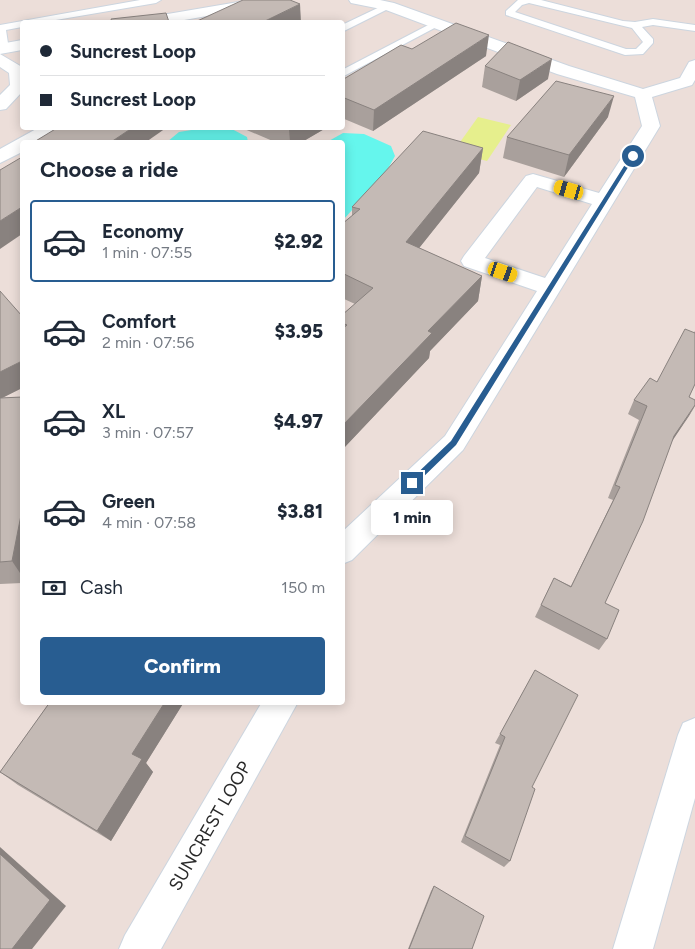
<!DOCTYPE html>
<html lang="en">
<head>
<meta charset="utf-8">
<style>
  body { margin:0; font-family:Figtree,sans-serif; background:#f2f2f3; color:#1f2937; height:100vh; display:flex; flex-direction:column; font-size:19px; white-space:nowrap }
  * { box-sizing:border-box; margin:0 }
  p { font-size:16px; color:#747a83 }
  .icon { flex:none; width:28px; height:28px; fill:none; stroke:currentColor; stroke-width:2; stroke-linecap:round; stroke-linejoin:round }
  .map { position:relative; flex:1; overflow:hidden }
  .sheet { position:absolute; left:20px; top:140px; width:325px; height:565px; display:flex; flex-direction:column; background:#fff; border-radius:5px; box-shadow:0 2px 12px #0003 }
  .sheet>* { flex:none }
  .banner { position:absolute; left:20px; top:20px; width:325px; height:110px; border-radius:5px; box-shadow:0 2px 12px #0003; display:grid; align-content:center; height:110px; padding:0 20px; background:#fff }
  .end { position:absolute; width:22px; height:22px; margin:-11px; border:6px solid #285d91; background:#fff; box-shadow:0 0 0 2px #fff }
  .from { border-radius:50% }
  .bubble { position:absolute; height:35px; border-radius:5px; background:#fff; box-shadow:0 2px 12px #0003; font-size:16px; font-weight:800; line-height:35px; text-align:center }
  .car { position:absolute; width:15px; height:30px; margin:-15px -8px; border-radius:6px; box-shadow:0 0 4px 1px #0007; background:linear-gradient(#f5c518 24%,#345 0 40%,#f5c518 0 76%,#345 0 86%,#f5c518 0) }
  .banner b { display:flex; align-items:center; gap:18px; height:48px; font-size:19px }
  .banner b+b { border-top:1px solid #e0e1e3 }
  .banner i { width:12px; height:12px; background:#1f2937 }
  ul { padding:0; list-style:none }
  li { display:flex; align-items:center; gap:15px; height:82px; margin:0 10px 8px; padding:0 10px; border:2px solid transparent; border-radius:5px }
  li div { flex:1 }
  li b { display:block; font-size:19px }
  li em { font-style:normal; font-weight:800 }
  li.selected { border-color:#285d91 }
  li>.icon { width:45px; height:45px; stroke-width:1.5 }
  h2 { padding:0 20px; font-size:22px; line-height:60px }
  .pay { display:flex; align-items:center; gap:12px; height:55px; padding:0 20px; font-size:19px }
  .pay p { margin-inline-start:auto }
  .primary-button { display:flex; gap:10px; margin-top:auto; padding:10px 20px }
  .primary-button a { flex:1; height:58px; border-radius:5px; background:#285d91; color:#fff; font-size:20px; font-weight:800; line-height:58px; text-align:center }
  .map>svg:first-child { display:block }
  .pitch { fill:#e6ef8d }
  .water { fill:#65f6ed }
  .lines { fill:none; stroke-linecap:round; stroke-linejoin:round }
  .service-casing { stroke:#ccd5df; stroke-width:2 }
  .minor-casing { stroke:#ccd5df; stroke-width:2 }
  .service { fill:#fff; fill-rule:evenodd }
  .minor { fill:#fff; fill-rule:evenodd }
  .wall { fill:#a9a09c }
  .shaded-wall { fill:#89827f }
  .building { fill:#c4bab5; stroke:#89827f }
  .route { fill:#285d91 }
  .labels { text-anchor:middle; stroke-width:5; stroke-linejoin:round; paint-order:stroke }
  .near-street-label { font-size:18px; fill:#292929; stroke:#fff }
</style>
</head>
<body>
<div class="map">
<svg width="695" height="949" viewBox="0 0 695 949">
  <rect width="100%" height="100%" fill="#ecded9"/>
  <polygon class="pitch" points="478,117 511,125 487,161 453,152"/>
  <g class="water">
    <polygon points="204,128 230,128 247,137 248,142 167,142 179,132"/>
    <polygon points="343,133 364,134 391,146 395,156 385,174 343,220 342,142 327,142"/>
  </g>
  <g class="lines">
    <g class="service-casing">
      <g id="service">
        <polygon points="140,0 161,0 156,3 44,22 22,22 22,27 6,30 9,50 0,48 0,25"/>
        <path d="M 518,0 L 541,0 L 623,21 L 635,22 L 653,19 L 695,25 L 695,31 L 653,25 L 642,27 L 653,39 L 653,43 L 643,54 L 625,55 L 506,15 L 506,11 ZM 529,3 L 632,28 L 643,42 L 636,49 L 626,49 L 515,12 L 522,5 Z"/>
        <polygon points="386,4 394,6 342,32 342,25"/>
        <polygon points="434,22 442,24 342,77 342,70"/>
      </g>
    </g>
    <g class="minor-casing">
      <g id="minor">
        <polygon points="250,0 282,0 275,4 173,22 142,22 150,17"/>
        <path d="M 349,0 L 380,0 L 394,3 L 569,66 L 643,89 L 680,78 L 689,62 L 695,60 L 695,80 L 692,85 L 652,97 L 660,126 L 463,450 L 352,560 L 342,564 L 342,532 L 445,436 L 537,291 L 464,266 L 461,261 L 464,256 L 526,176 L 533,174 L 599,193 L 642,126 L 635,97 L 557,74 L 386,10 L 351,3 ZM 537,187 L 592,204 L 545,278 L 485,258 Z"/>
        <polygon points="22,40 22,50 0,54 0,44"/>
        <polygon points="0,54 22,67 22,92 6,109 0,110 0,95 10,85 9,73 0,67"/>
        <polygon points="38,128 59,128 39,142 22,142 22,152 0,163 0,149"/>
        <polygon points="262,702 298,702 161,949 119,949 125,935"/>
        <polygon points="695,718 695,798 653,949 613,949 678,735 683,723"/>
      </g>
    </g>
    <use href="#service" class="service"/>
    <use href="#minor" class="minor"/>
  </g>
  <g class="wall">
    <polygon points="412,49 486,56 373,131 342,118 342,80"/>
    <polygon points="485,66 548,79 516,101 482,87"/>
    <polygon points="608,117 564,177 503,158 507,137"/>
    <polygon points="242,128 326,128 302,142 275,142"/>
    <polygon points="483,148 479,173 419,248 482,276 478,301 430,351 429,358 342,450 342,315 355,304 342,298 342,224 352,216 352,207"/>
    <polygon points="0,291 22,388 2,398 22,397 22,583 0,584"/>
    <polygon points="695,331 695,384 689,397 695,406 672,441 605,603 607,639 599,650 535,617 554,578 571,586 613,500 608,498 639,420 628,414 634,400 657,382"/>
    <polygon points="535,670 510,861 504,867 461,842 500,745 495,743"/>
    <polygon points="50,702 184,702 146,763 153,772 111,841 18,785 0,772"/>
    <polygon points="434,886 472,949 408,949 431,891"/>
  </g>
  <g class="shaded-wall">
    <polygon points="300,4 301,22 263,22"/>
    <polygon points="489,35 486,56 373,131 374,110"/>
    <polygon points="552,59 548,79 516,101 520,80"/>
    <polygon points="614,96 608,117 564,177 569,155"/>
    <polygon points="132,128 166,128 146,142 111,142"/>
    <polygon points="291,128 326,128 302,142 290,142 289,129"/>
    <polygon points="483,148 479,173 404,267 406,242"/>
    <polygon points="22,207 22,234 0,249 0,221"/>
    <polygon points="482,276 478,301 430,351 429,358 342,450 342,426 428,331"/>
    <polygon points="22,361 22,388 0,399 0,372"/>
    <polygon points="695,406 689,416 666,450 674,436"/>
    <polygon points="22,510 22,576 12,561"/>
    <polygon points="165,702 184,702 146,763 153,772 111,841 97,831 132,754"/>
    <polygon points="0,847 66,906 32,949 12,949 0,854"/>
  </g>
  <g class="building">
    <polygon points="243,0 290,0 300,4 263,22 195,22"/>
    <polygon points="166,13 169,22 112,22 111,19"/>
    <polygon points="456,23 489,35 374,110 342,97 342,80 401,45 412,49"/>
    <polygon points="508,42 552,59 520,80 485,66"/>
    <polygon points="556,81 614,96 569,155 507,137"/>
    <polygon points="57,128 132,128 111,142 34,142"/>
    <polygon points="423,131 483,148 406,242 482,276 428,331 432,333 342,426 342,329 347,325 342,323 342,315 373,288 342,273 342,224 360,209 352,207"/>
    <polygon points="22,157 22,207 0,221 0,170"/>
    <polygon points="0,291 22,316 22,361 0,372"/>
    <polygon points="685,329 695,333 695,384 689,397 695,400 695,405 674,436 643,521 605,603 619,610 607,639 541,605 554,578 571,587 620,487 615,485 647,406 634,400 650,378 657,382"/>
    <polygon points="22,397 22,510 12,561 0,562 0,398"/>
    <polygon points="535,670 578,695 532,787 535,789 510,861 465,836 505,737 500,734"/>
    <polygon points="50,702 165,702 132,754 142,759 97,831 0,772"/>
    <polygon points="0,854 50,900 12,949 0,949"/>
    <polygon points="434,886 484,916 472,949 409,949"/>
  </g>
  <polygon class="route" points="631,155 635,156 456,445 415,485 409,485 409,481 451,441"/>
  <g class="labels">
    <g class="near-street-label">
      <text transform="translate(210 826) rotate(-60)" y="6">SUNCREST LOOP</text>
    </g>
  </g>
</svg>
<i class="end from" style="left:633px;top:156px"></i>
<i class="end" style="left:412px;top:483px"></i>
<div class="bubble" style="left:371px;top:500px;width:82px">1 min</div>
<i class="car" style="left:569px;top:190px;rotate:286deg"></i>
<i class="car" style="left:503px;top:272px;rotate:109deg"></i>
<div class="banner">
<b><i class="from"></i>Suncrest Loop</b>
<b><i></i>Suncrest Loop</b>
</div>
<section class="sheet">
<h2>Choose a ride</h2>
<ul>
<li class="selected"><svg class="icon" aria-label="car" viewBox="0 0 24 24"><path d="M5 17H2v-5l4-1 3-4h7l3 4 3 1v5h-3M9 17h6M6 11h13"/><circle cx="7" cy="17" r="2"/><circle cx="17" cy="17" r="2"/></svg><div><b>Economy</b><p>1 min · 07:55</p></div><em>$2.92</em></li>
<li><svg class="icon" aria-label="car" viewBox="0 0 24 24"><path d="M5 17H2v-5l4-1 3-4h7l3 4 3 1v5h-3M9 17h6M6 11h13"/><circle cx="7" cy="17" r="2"/><circle cx="17" cy="17" r="2"/></svg><div><b>Comfort</b><p>2 min · 07:56</p></div><em>$3.95</em></li>
<li><svg class="icon" aria-label="car" viewBox="0 0 24 24"><path d="M5 17H2v-5l4-1 3-4h7l3 4 3 1v5h-3M9 17h6M6 11h13"/><circle cx="7" cy="17" r="2"/><circle cx="17" cy="17" r="2"/></svg><div><b>XL</b><p>3 min · 07:57</p></div><em>$4.97</em></li>
<li><svg class="icon" aria-label="car" viewBox="0 0 24 24"><path d="M5 17H2v-5l4-1 3-4h7l3 4 3 1v5h-3M9 17h6M6 11h13"/><circle cx="7" cy="17" r="2"/><circle cx="17" cy="17" r="2"/></svg><div><b>Green</b><p>4 min · 07:58</p></div><em>$3.81</em></li>
</ul>
<div class="pay"><svg class="icon" aria-label="cash" viewBox="0 0 24 24"><path d="M3 7h18v10H3z"/><circle cx="12" cy="12" r="2"/></svg>Cash<p>150 m</p></div>
<div class="primary-button"><a>Confirm</a></div>
</section>
</div>
</body>
</html>
